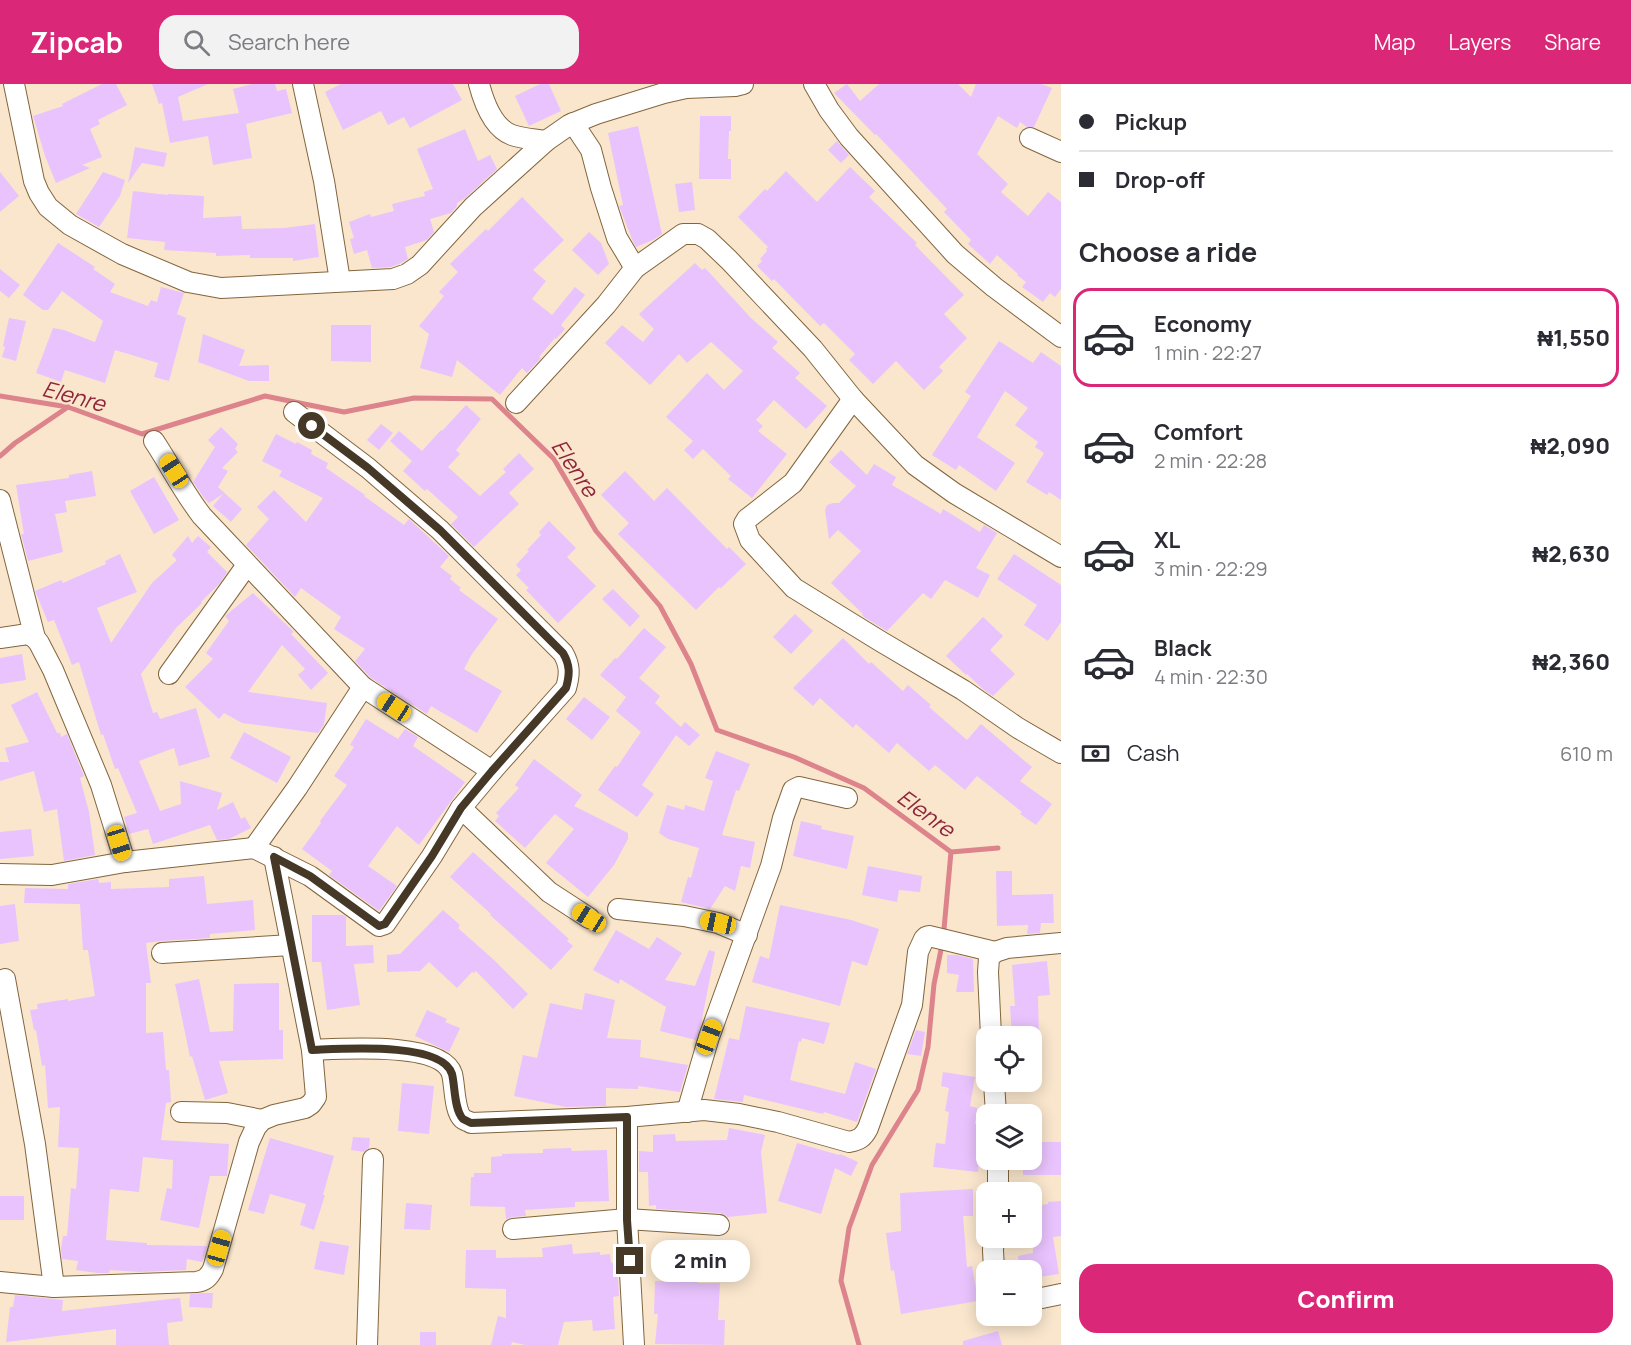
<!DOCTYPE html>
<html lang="en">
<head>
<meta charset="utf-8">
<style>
  body { margin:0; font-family:Manrope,sans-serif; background:#f2f2f3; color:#2b2b33; height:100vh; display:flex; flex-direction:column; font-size:22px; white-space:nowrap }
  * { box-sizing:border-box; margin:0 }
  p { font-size:20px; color:#7c7c81 }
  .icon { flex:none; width:33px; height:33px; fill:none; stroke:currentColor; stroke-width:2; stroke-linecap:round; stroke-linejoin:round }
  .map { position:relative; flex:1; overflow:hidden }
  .panel { display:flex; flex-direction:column; background:#fff; width:570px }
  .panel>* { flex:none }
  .top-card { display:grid; align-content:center; height:132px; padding:0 18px; background:#fff }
  .fabs { position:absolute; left:976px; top:942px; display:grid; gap:12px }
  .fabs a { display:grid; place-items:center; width:66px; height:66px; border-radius:12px; background:#fff; box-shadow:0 3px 15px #0003; font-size:30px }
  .end { position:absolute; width:27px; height:27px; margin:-14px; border:8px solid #453826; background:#fff; box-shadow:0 0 0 3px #fff }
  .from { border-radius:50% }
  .bubble { position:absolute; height:42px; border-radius:18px; background:#fff; box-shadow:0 3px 15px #0003; font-size:20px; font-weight:800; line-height:42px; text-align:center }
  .car { position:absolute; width:18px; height:36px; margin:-18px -9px; border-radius:8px; box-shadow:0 0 4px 2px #0007; background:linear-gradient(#f5c518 24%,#345 0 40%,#f5c518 0 76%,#345 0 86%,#f5c518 0) }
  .top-card b { display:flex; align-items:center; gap:21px; height:57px; font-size:22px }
  .top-card b+b { border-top:2px solid #e1e1e2 }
  .top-card i { width:15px; height:15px; background:#2b2b33 }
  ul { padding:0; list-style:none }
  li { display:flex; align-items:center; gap:18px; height:99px; margin:0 12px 9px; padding:0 6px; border:3px solid transparent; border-radius:18px }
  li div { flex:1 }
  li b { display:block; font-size:22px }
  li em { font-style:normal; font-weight:800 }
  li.on { border-color:#db2777 }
  li>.icon { width:54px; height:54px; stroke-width:1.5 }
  h2 { padding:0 18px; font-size:27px; line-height:72px }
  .pay { display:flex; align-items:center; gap:15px; height:66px; padding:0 18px; font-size:22px }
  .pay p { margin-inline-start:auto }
  .primary-button { display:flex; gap:12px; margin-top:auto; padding:12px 18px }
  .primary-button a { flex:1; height:69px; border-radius:18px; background:#db2777; color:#fff; font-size:24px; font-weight:800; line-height:69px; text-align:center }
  header { display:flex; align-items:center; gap:36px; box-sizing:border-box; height:84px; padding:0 30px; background:#db2777; color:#fff }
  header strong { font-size:28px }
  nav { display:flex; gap:33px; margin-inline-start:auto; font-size:21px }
  .search { width:420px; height:54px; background:#f2f2f3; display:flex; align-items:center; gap:15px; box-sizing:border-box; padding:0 21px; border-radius:18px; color:#7c7c81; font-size:22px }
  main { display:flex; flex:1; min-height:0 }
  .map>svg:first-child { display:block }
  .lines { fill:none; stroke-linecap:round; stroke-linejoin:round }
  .stream { stroke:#dc838c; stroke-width:5 }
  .building { fill:#e9c3fd }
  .minor-casing { stroke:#82653d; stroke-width:22 }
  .minor { stroke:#fff; stroke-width:20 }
  .route { stroke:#453826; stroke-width:8 }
  .labels { text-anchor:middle; stroke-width:4.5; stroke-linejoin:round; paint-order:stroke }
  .water-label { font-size:22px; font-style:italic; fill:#90263b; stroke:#fae6cd }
</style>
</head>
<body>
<header>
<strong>Zipcab</strong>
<div class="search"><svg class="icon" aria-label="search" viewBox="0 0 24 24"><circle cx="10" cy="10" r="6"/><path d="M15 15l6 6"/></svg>Search here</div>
<nav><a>Map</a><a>Layers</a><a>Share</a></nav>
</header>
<main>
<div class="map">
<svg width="1061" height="1261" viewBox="0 0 1061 1261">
  <rect width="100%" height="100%" fill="#fae6cd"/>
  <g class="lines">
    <g class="stream">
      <polyline points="0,312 68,323 142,350 265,312 344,328 414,314 492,315 554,375 596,447 660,522 691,580 717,646 794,673 864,704 951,768 998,764"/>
      <polyline points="0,372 15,359 68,323"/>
      <polyline points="859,1261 841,1197 849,1144 872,1081 918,1006 928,963 934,900 943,856 951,768"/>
    </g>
  </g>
  <g class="building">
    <polygon points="102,0 116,0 127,21 98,36 100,40 90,45 102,73 82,81 90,84 56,99 45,72 33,32 63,22 62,20"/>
    <polygon points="152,0 208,0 178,13 183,37 239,29 233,5 252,0 275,0 277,7 286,5 292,29 246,40 252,74 213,81 208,52 170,59 162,19 159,20"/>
    <polygon points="341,0 453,0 462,16 410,44 404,33 388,41 381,27 343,46 325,8"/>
    <polygon points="540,0 549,0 561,27 529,42 515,12"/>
    <polygon points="847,0 860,17 879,0 958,0 971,13 976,0 1041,0 1052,4 1034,43 1027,43 1020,38 1017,44 998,32 977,70 1008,100 1001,108 1028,132 1048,108 1061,118 1061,205 1055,213 1050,209 1043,218 1022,203 1026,198 1017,191 1018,190 997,171 990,180 968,160 971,156 944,128 947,125 902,77 876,50 875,51 834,9"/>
    <polygon points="700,32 731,32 731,47 729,47 728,75 731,75 731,95 699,95"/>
    <polygon points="638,42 662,150 653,156 636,163 632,155 619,122 623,121 608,49"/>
    <polygon points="465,45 478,77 490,71 497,85 464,115 457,119 457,122 451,129 430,135 434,148 427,156 405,163 408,175 401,179 391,183 372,184 367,166 354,170 350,155 354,154 349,138 370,130 371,133 394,127 392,120 425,112 424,108 433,105 417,65"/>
    <polygon points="837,57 849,71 841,79 828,66"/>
    <polygon points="135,63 167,69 164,83 142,79 128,99"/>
    <polygon points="850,83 875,107 869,113 917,159 915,161 964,211 944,230 967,254 939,283 943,287 924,306 896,277 873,300 849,276 855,270 824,239 820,242 774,195 772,197 757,182 762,177 760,175 767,167 766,165 768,163 738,133 765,105 767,107 786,87 817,118"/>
    <polygon points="0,88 19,112 0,128"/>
    <polygon points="103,88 125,96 120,112 99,143 76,130"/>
    <polygon points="692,98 695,126 679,128 675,100"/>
    <polygon points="133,107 168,111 168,110 204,112 203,134 241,132 242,145 284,144 315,140 319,173 293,177 293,174 250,174 250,171 216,172 216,169 164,166 165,158 127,154"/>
    <polygon points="522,113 564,156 533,186 546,197 532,215 552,231 575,203 585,211 561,241 565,245 556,255 555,254 539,273 541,274 527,289 522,284 500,311 457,276 452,293 420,284 429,250 419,242 444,212 439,208 458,188 450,180 486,145 488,147"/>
    <polygon points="589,148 601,159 609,180 598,191 572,166"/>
    <polygon points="58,159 95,183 93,185 115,200 110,208 148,222 151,216 157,218 161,203 184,209 177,230 186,234 169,297 154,293 158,279 115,266 105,299 65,286 61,298 36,289 53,244 64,246 95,258 103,237 62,207 48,226 43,226 23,211"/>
    <polygon points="695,179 702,186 705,184 751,234 778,258 772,264 800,289 795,294 827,322 806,345 774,316 756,336 763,342 758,347 787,370 752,414 728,395 731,392 703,365 693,375 684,366 693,357 666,333 707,289 724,306 743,287 711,258 687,279 679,270 650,301 605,259 622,241 643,258 654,245 639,230"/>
    <polygon points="0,185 20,201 9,214 0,207"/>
    <polygon points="9,234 26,237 16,277 2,273 5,263 3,262"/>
    <polygon points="331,241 371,241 371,278 331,277"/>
    <polygon points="203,250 245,266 239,282 269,281 269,297 249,297 198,278"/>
    <polygon points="999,257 1033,279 1041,268 1061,282 1061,416 1049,408 1047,411 1026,398 1044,369 1035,363 1038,358 1015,341 1028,324 1005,307 977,353 1015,379 996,407 959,381 956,386 932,371 971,312 965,308"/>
    <polygon points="466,321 481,335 456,366 460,370 448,383 480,412 506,388 503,385 519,369 534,385 509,409 519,420 474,463 451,440 458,433 427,405 425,407 403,387 412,377 390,357 399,347 422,367 441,346 442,347"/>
    <polygon points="381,340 393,349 379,366 367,356"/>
    <polygon points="221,343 238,360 235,365 238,368 222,384 228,387 218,403 242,425 231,438 213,422 223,410 209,419 204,414 193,398 215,363 208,356"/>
    <polygon points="276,350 296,360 297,358 312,366 311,370 328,379 326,384 365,411 364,412 404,441 409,435 449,472 440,483 452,492 450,495 461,504 459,506 498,535 472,570 464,585 502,607 477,649 431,622 427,630 371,594 355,577 365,565 334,545 341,533 301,504 295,513 246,461 269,435 257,423 274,406 306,438 323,414 279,392 282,387 262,377"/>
    <polygon points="841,366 867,391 874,380 896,393 892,401 941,430 943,425 980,448 984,441 997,449 976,484 990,491 978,514 945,496 931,515 923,509 887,547 864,533 862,531 863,530 831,499 861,467 838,446 829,455 825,426 827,421 833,419 839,419 856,402 829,378"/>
    <polygon points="92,387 96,412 65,417 67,428 55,430 63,468 28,477 21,450 24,450 16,401 69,394 69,391"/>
    <polygon points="625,387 654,417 667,404 727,465 729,463 746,480 721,504 719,503 696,526 618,450 629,439 601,411"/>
    <polygon points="154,393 179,436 154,450 130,407"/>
    <polygon points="549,437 576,464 567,473 596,502 558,539 526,506 529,504 516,491 521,486 516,481 529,467 527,466 541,451 539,448"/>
    <polygon points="188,452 192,459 198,452 211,463 207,468 227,488 220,499 201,518 202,519 176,544 141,590 153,629 157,628 160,635 196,624 210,673 179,682 174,664 139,677 160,727 181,720 180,697 222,709 217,726 233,718 241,735 245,733 251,744 229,755 217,756 210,741 153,760 148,745 129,750 124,733 137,729 118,684 115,685 103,650 101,651 79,578 72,581 54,536 48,538 35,507 61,496 63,499 97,484 106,480 105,477 120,470 137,508 97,524 111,559 152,499 177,476 172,471"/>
    <polygon points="1014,470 1061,501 1061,538 1048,557 1024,541 1037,521 997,495"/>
    <polygon points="613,505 640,532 630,543 602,515"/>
    <polygon points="253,509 294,548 291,550 328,589 311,606 298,591 305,585 282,561 248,608 327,619 324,641 318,649 242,639 224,629 219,635 185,603 213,575 206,569 229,537 225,532"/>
    <polygon points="795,530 813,547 791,570 773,553"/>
    <polygon points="983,533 1003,552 990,566 1015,590 993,612 984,606 967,590 966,591 946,572"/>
    <polygon points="644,544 666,563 639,594 660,612 655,619 681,643 685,638 700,651 689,662 676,651 642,701 654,710 637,733 598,706 615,682 617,683 641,648 616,627 626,613 600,591 615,574 617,575"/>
    <polygon points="843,554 869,580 871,578 903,607 908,601 931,621 929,623 967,656 981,640 1032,683 1020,697 1052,720 1036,741 1020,730 1022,728 977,692 965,706 935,681 929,687 897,659 889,669 856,640 853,644 820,614 813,622 793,604"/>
    <polygon points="22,570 26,596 0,600 0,574"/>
    <polygon points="37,608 57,649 60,649 61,653 67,650 84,692 80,694 89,728 95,771 64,777 57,725 44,728 34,687 0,697 0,678 9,678 5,664 29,658 11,621"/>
    <polygon points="584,613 610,633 592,656 566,635"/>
    <polygon points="366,635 398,655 405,645 418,653 413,662 465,698 419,761 397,742 368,782 397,802 379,827 329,791 332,787 302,765 321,739 320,737 347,701 334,692 354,663 350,661"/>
    <polygon points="244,648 291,673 277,699 230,674"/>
    <polygon points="716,667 750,680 739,707 736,706 722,751 755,758 750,784 741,782 735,807 725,802 710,825 681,818 688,793 691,794 699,764 668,755 659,749 667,721 684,726 685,721 704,727 713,697 705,694"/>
    <polygon points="534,675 582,711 574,722 628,749 628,755 614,781 588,813 546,779 574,745 555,730 525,764 495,737 499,732 496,729 519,704 515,701"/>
    <polygon points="801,737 822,742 821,745 854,752 847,785 793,772"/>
    <polygon points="31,745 34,772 0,775 0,748"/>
    <polygon points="473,768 569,855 567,857 573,862 551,886 490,831 491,830 450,793"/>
    <polygon points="868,782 922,792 920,808 899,806 897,818 862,811"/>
    <polygon points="996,787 1012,787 1012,811 1053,810 1054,839 1041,839 1040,849 1027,850 1028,841 997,842"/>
    <polygon points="204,792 207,820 253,816 255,846 210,850 210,854 161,857 146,859 151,899 146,899 146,949 163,948 166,986 169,986 171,1018 166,1019 161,1056 229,1060 227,1092 210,1092 199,1144 160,1136 167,1104 172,1105 173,1076 143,1073 139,1108 110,1105 106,1156 147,1159 147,1161 207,1162 202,1178 187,1175 186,1186 140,1188 110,1186 109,1189 97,1189 76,1186 78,1177 62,1175 61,1165 63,1152 67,1152 71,1104 76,1105 79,1064 58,1063 60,1023 48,1024 45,981 42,982 36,946 34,946 30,926 38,925 37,920 68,915 68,917 95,912 88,866 83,866 80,820 24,819 25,804 68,805 68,800 98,795 99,799 111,798 111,805 169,803 169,795"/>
    <polygon points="15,820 19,857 0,860 0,822"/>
    <polygon points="780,821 851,836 879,845 867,882 852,877 840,922 752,898 760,872 769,875"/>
    <polygon points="443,826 460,841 458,844 494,876 528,910 513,925 476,887 474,889 472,888 457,904 429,878 420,887 387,888 387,871 400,870"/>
    <polygon points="312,831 343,831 346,833 346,862 373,861 374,879 354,880 360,921 327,926 321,878 312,878"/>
    <polygon points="616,846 649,865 657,853 682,869 665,896 695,902 709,866 715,868 701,940 696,956 660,947 666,923 620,895 619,900 593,886"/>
    <polygon points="947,871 957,871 973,875 974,908 956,908 959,891 947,889"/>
    <polygon points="1047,877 1050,911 1038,912 1039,952 1012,952 1010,922 1015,922 1012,881"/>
    <polygon points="199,895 210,948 233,947 234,900 279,899 279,946 283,946 283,975 219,977 228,1009 205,1016 192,972 190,973 175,900"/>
    <polygon points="585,909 615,916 607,954 641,956 640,973 688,981 680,1008 638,1002 638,1005 606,1004 606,1022 566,1023 514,1012 523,971 537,974 550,919 582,926"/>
    <polygon points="746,922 830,939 824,960 802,954 801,958 799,957 790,996 845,1010 855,978 876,985 857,1038 824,1028 823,1030 744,1011 743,1018 714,1015 729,954 739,956"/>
    <polygon points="427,926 447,935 445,938 460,944 449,968 415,952"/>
    <polygon points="916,946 925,948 921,972 907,970"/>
    <polygon points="943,988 975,993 970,1022 977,1024 975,1040 983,1041 978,1088 933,1083 936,1059 945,1060 949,1028 945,1027 949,1004 941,1002"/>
    <polygon points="402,999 434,1002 429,1050 398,1047"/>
    <polygon points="729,1044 765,1051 761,1068 767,1129 728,1133 720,1129 656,1125 656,1121 649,1122 648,1088 639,1088 639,1067 653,1068 653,1051 675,1050 676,1057 727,1056"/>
    <polygon points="353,1053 370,1054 369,1064 364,1068 351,1066"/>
    <polygon points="270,1054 334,1072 323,1111 325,1111 314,1146 300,1141 306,1120 270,1110 264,1130 248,1126"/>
    <polygon points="1032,1058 1061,1058 1061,1091 1023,1091 1023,1076 1032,1076"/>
    <polygon points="797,1059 839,1071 840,1070 858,1078 851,1092 835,1084 821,1130 778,1117"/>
    <polygon points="571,1064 572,1067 607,1066 609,1117 575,1118 575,1123 525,1126 526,1132 512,1133 506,1135 505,1123 470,1122 471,1093 474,1093 474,1089 491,1089 491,1073 502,1072 502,1070 543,1069 543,1065"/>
    <polygon points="973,1105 973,1132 963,1132 967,1183 972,1182 978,1217 901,1230 894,1186 891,1187 886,1149 901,1147 900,1109"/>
    <rect x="0" y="1112" width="24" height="24"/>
    <polygon points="1061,1117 1061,1152 1053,1153 1059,1190 1032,1194 1032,1186 1020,1186 1018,1172 1033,1169 1032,1122 1048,1120 1048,1118"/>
    <polygon points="406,1119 432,1121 430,1146 404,1145"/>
    <polygon points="320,1157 349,1162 344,1191 314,1185"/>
    <polygon points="572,1160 573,1170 600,1168 600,1171 610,1170 611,1179 617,1178 619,1212 613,1213 615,1245 593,1247 592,1236 564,1238 558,1261 525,1261 512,1258 511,1261 491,1261 498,1232 506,1234 506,1205 465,1204 466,1166 496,1166 496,1174 543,1173 542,1164"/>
    <polygon points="681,1194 699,1195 698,1199 720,1199 718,1236 725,1236 724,1261 655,1260 658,1230 654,1230 655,1197 681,1198"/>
    <polygon points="202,1209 213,1209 212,1224 189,1223 190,1210"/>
    <polygon points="15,1211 63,1216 62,1227 180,1214 183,1237 167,1239 169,1261 116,1261 116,1245 6,1258 10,1223 13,1223"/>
    <polygon points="998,1247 1002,1261 963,1261 963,1257"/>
    <rect x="420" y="1248" width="16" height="13"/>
  </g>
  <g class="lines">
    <g class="minor-casing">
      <g id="minor">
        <polyline points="14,0 34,97 39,109 48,123 70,141 122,170 188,198 221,204 393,195 407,190 420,181 473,123 546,57 569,41 596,30 664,9 686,4 735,2 743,0"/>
        <polyline points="303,0 324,97 340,197"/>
        <path d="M 479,0 C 484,19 493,44 512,51 C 523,55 535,55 546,57"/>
        <polyline points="814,0 829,26 849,53 955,170 994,203 1061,253"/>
        <polyline points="573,39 591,66 601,104 617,154 635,184"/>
        <polyline points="1030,54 1061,68"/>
        <polyline points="853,315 793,399 747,435 744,440 750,456 794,504 880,557 963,606 1018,644 1061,669"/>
        <polyline points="516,319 606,221 635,184 683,150 698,150 707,155 729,176 813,265 853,315 915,381 954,409 1061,473"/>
        <path d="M 154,357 C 170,381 184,409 202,432 L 363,603 L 492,687"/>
        <polyline points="0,416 35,554"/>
        <polyline points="0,554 28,550 35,554 39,559 53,586 101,701 125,778"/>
        <polyline points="169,590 247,481"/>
        <polyline points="461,724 549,808 589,834"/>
        <polyline points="254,764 297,704 363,603"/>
        <path d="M 0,790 L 52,791 L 125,778 L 254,764 L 310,792 L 379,842 L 385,840 L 432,772 L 461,724 L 492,687 L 566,604 C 570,590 570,581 563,569 L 440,446 L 368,384 L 294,328"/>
        <polyline points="618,825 684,832 718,839 747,851"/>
        <polyline points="162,869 291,861"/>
        <polyline points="5,895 35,1060 54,1203"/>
        <polyline points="991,952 988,888 989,874 995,868 1007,864 1061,859"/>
        <path d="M 312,966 C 340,965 442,957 452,990 C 455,1001 454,1027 463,1035 C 465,1037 469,1037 471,1039 L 627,1033 L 704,1026 L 739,1030 L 778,1038 L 849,1058 C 859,1056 863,1054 868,1044 L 912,921 L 918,868 L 924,855 L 926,853 L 929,852 L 995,868"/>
        <polyline points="994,998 996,1030"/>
        <polyline points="181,1028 227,1029 262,1036"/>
        <polyline points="687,1028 709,953 771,782 783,734 793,706 799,703 847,714"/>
        <polyline points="627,1033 627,1135 634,1261"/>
        <polyline points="998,1108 998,1076"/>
        <polyline points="513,1145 627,1135 719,1141"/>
        <polyline points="994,1154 993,1166 994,1186"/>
        <path d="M 0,1198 L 54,1203 L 196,1198 C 205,1197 209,1193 213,1185 L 249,1058 L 256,1043 L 262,1036 L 274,1031 L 305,1024 L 311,1020 L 316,1013 L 312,966 L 274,773"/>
        <polyline points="1032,1216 1061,1210"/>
        <polyline points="367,1261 373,1075"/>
      </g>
    </g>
    <use href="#minor" class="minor"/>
  </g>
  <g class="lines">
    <path class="route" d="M 312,342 L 368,384 L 440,446 L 563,569 C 570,581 570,590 566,604 L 492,687 L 461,724 L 432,772 L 385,840 L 379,842 L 310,792 L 274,773 L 312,966 C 340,965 442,957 452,990 C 455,1001 454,1026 463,1035 C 463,1035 471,1039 471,1039 L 627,1033 L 627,1136 L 630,1177"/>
  </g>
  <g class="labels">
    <g class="water-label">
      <text transform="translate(74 312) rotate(15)" y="8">Elenre</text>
      <text transform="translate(575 384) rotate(56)" y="8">Elenre</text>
      <text transform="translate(926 729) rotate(36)" y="8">Elenre</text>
    </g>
  </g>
</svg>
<div class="fabs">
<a><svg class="icon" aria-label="locate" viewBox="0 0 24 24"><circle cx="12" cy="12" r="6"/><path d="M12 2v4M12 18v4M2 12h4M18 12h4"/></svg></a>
<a><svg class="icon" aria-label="layers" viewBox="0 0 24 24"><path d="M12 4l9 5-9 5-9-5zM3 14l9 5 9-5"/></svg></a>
<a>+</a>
<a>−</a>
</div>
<i class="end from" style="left:312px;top:342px"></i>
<i class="end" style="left:630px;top:1177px"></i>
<div class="bubble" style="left:651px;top:1156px;width:99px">2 min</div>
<i class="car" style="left:174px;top:387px;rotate:327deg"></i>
<i class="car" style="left:394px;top:623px;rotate:303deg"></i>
<i class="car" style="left:119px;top:759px;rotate:163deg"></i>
<i class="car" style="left:589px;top:834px;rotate:302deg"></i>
<i class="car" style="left:718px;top:839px;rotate:282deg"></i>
<i class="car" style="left:709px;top:953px;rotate:21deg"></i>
<i class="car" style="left:219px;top:1164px;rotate:16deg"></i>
</div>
<section class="panel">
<div class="top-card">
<b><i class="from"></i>Pickup</b>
<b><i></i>Drop-off</b>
</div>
<h2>Choose a ride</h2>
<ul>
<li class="on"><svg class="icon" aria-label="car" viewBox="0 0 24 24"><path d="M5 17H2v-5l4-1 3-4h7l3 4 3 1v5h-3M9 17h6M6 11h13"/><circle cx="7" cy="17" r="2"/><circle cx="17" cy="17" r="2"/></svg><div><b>Economy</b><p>1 min · 22:27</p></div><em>₦1,550</em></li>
<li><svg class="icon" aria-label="car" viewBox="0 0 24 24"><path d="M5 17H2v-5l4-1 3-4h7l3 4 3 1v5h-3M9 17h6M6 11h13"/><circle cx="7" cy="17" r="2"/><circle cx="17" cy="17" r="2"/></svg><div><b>Comfort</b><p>2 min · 22:28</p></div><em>₦2,090</em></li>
<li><svg class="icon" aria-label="car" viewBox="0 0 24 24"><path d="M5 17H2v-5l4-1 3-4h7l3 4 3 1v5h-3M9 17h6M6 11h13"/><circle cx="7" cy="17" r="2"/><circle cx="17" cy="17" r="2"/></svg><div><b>XL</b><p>3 min · 22:29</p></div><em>₦2,630</em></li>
<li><svg class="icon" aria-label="car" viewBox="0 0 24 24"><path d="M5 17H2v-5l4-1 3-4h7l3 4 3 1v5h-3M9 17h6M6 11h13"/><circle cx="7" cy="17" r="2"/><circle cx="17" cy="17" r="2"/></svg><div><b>Black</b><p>4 min · 22:30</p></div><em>₦2,360</em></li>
</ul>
<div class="pay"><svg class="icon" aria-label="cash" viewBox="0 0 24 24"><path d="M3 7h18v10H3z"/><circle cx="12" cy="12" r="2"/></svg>Cash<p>610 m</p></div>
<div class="primary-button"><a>Confirm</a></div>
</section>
</main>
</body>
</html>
